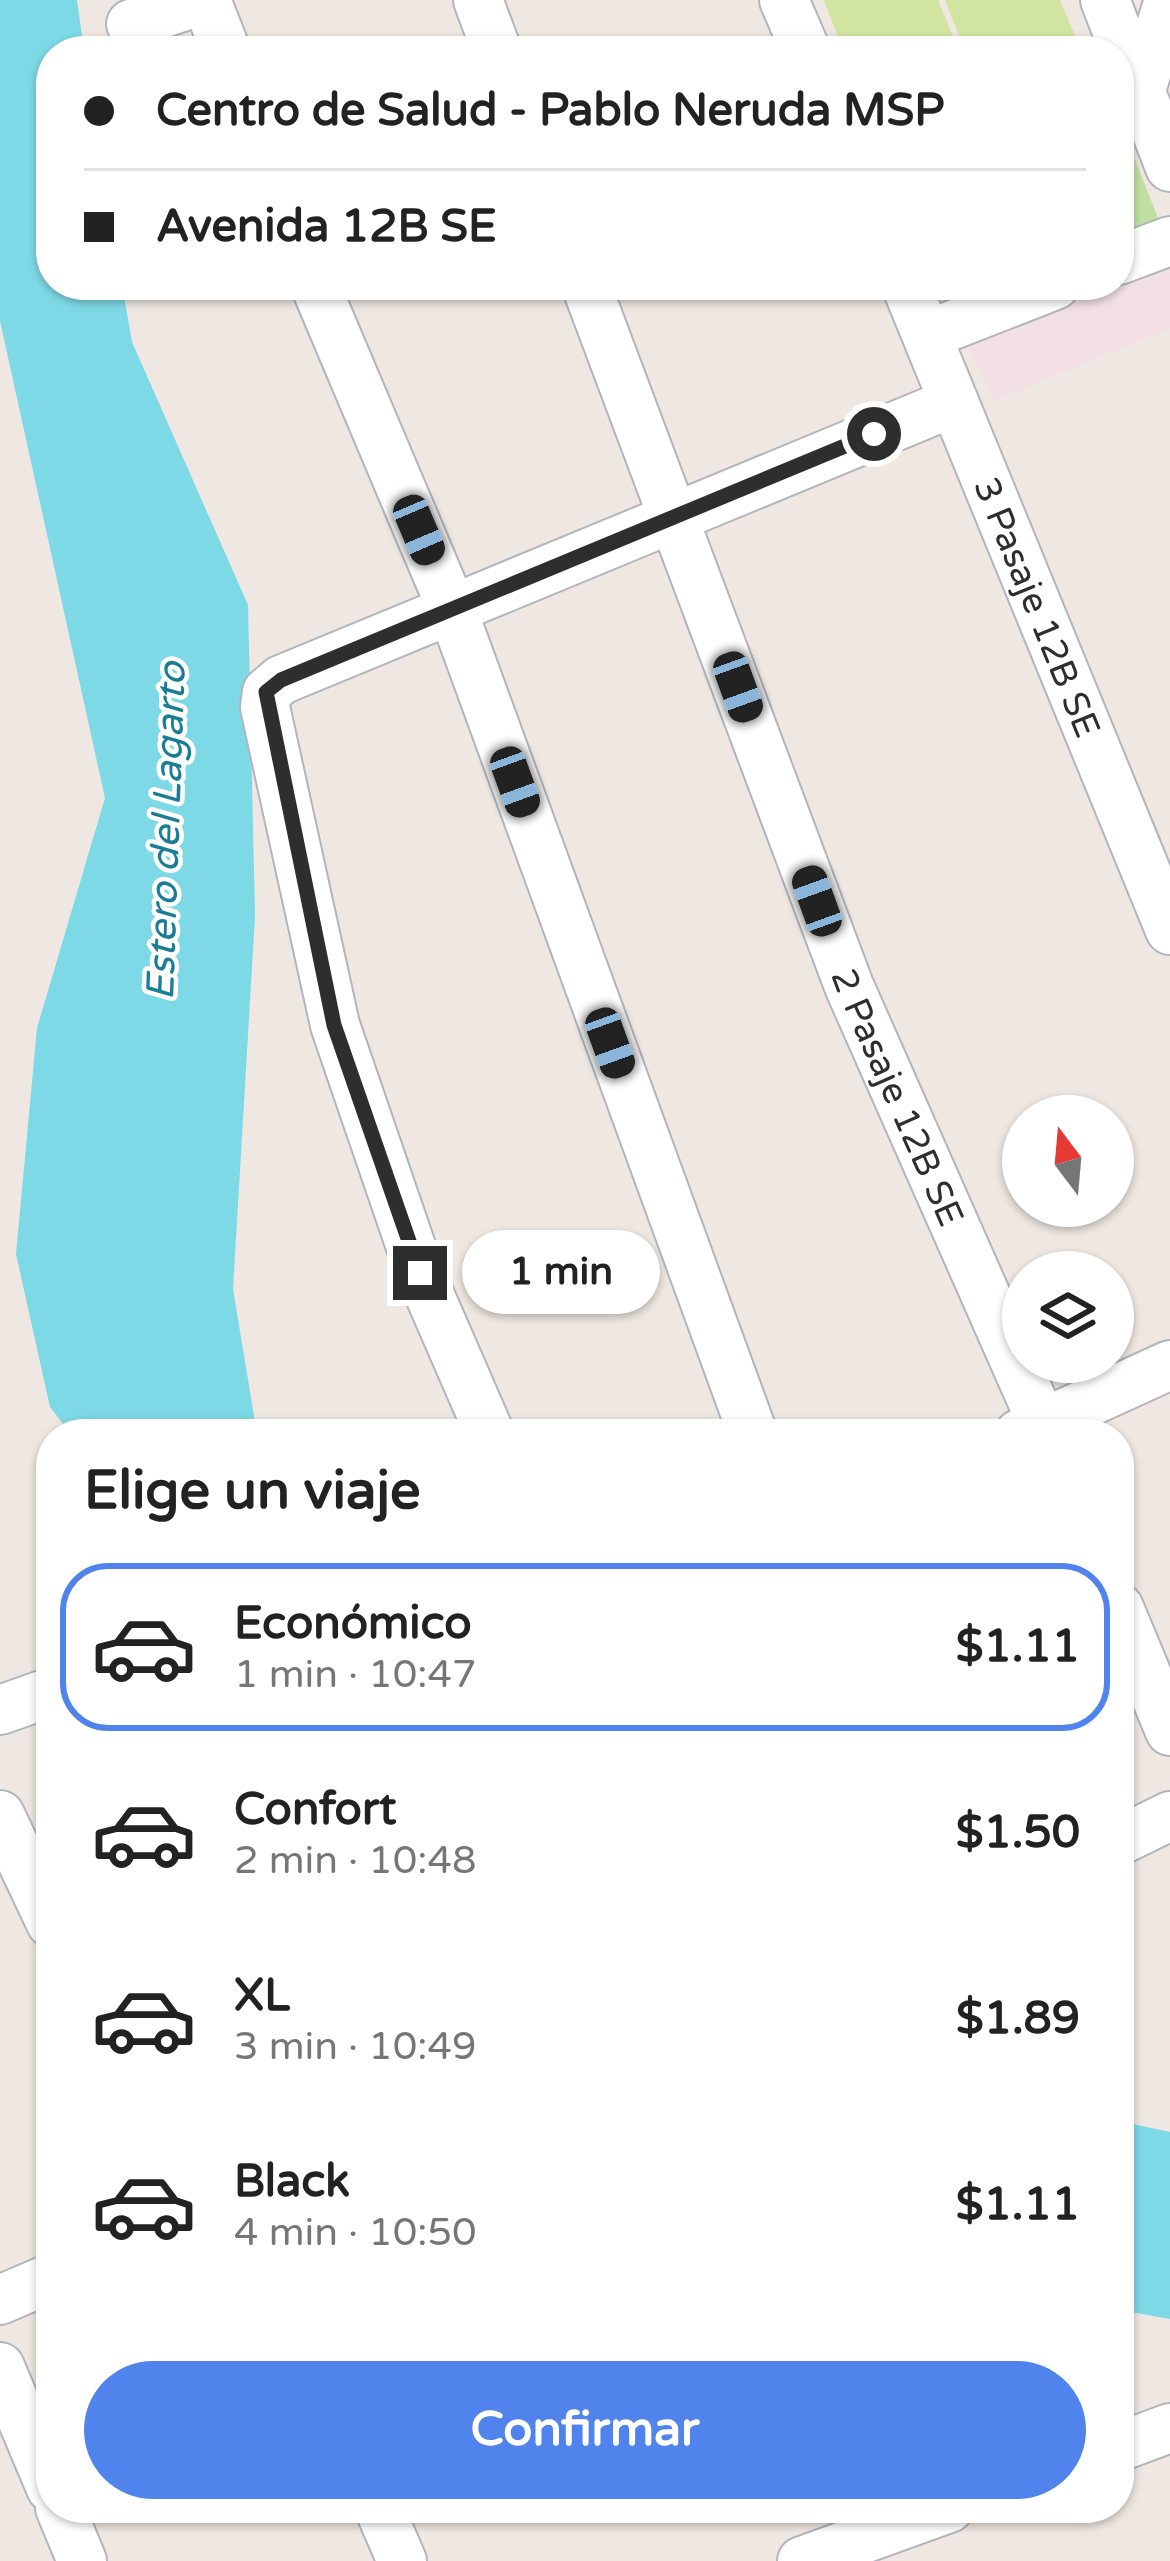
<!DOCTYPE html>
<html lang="es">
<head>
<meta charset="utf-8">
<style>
  body { margin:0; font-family:"Varela Round",sans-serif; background:#f6f6f6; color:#222; height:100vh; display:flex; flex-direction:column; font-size:45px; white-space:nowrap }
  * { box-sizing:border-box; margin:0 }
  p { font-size:39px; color:#767676 }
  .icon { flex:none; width:66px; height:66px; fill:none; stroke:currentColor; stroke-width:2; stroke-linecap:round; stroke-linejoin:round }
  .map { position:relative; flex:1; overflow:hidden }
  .side { position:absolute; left:36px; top:1419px; width:1098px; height:1104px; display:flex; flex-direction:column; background:#fff; border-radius:48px; box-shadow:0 3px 9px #0004 }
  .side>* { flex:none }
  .top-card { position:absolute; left:36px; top:36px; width:1098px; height:264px; border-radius:48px; box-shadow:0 3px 9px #0004; display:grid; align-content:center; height:264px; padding:0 48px; background:#fff }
  .needle { width:78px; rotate:344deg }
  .fabs { position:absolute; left:1002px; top:1095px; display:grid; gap:24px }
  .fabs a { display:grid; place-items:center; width:132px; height:132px; border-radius:50%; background:#fff; box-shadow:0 3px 9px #0004; font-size:60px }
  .end { position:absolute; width:54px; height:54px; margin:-27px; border:15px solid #2e2e2e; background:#fff; box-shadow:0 0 0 6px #fff }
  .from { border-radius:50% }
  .bubble { position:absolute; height:84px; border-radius:42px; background:#fff; box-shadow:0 3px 9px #0004; font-size:39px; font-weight:800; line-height:84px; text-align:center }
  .car { position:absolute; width:36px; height:72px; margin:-36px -18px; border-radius:15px; box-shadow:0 0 9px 3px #0007; background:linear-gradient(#222 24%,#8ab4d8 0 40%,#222 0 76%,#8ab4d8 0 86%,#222 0) }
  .top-card b { display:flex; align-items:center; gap:42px; height:114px; font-size:45px }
  .top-card b+b { border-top:3px solid #e0e0e0 }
  .top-card i { width:30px; height:30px; background:#222 }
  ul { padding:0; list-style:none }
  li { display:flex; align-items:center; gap:36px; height:168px; margin:0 24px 18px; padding:0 24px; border:6px solid transparent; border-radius:48px }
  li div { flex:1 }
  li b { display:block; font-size:45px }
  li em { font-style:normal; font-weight:800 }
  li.on { border-color:#5083ec }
  li>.icon { width:108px; height:108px; stroke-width:1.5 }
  h2 { padding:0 48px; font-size:54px; line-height:144px }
  .button { display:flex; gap:24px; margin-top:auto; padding:24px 48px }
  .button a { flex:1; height:138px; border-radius:72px; background:#5083ec; color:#fff; font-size:48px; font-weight:800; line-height:138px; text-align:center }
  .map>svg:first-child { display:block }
  .medical { fill:#f3e0e4 }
  .green { fill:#c0dfa3 }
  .pitch { fill:#d2e5a0 }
  .water { fill:#7ed9e6 }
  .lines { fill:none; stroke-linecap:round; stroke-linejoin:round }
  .minor-casing { stroke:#b2b5bc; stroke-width:52 }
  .minor { stroke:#fff; stroke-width:48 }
  .route { stroke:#2e2e2e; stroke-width:15 }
  .labels { text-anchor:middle; stroke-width:9; stroke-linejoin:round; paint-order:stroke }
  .street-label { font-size:36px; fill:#2e2e2e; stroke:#fff }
  .water-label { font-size:39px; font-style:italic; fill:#197d96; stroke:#fff }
</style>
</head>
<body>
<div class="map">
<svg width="1170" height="2561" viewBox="0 0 1170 2561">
  <rect width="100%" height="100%" fill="#eee7e2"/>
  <polygon class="medical" points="1170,261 1170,329 995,400 967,342"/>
  <polygon class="green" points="1119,118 1163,231 1119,247"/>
  <g class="pitch">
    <polygon points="824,0 938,0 959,51 843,51"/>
    <polygon points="945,0 1060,0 1081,50 965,51"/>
  </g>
  <g class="water">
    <polygon points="0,0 77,0 84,51 51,51 51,285 122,285 132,342 248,605 255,916 233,1289 257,1434 71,1434 50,1407 16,1254 37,1028 105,798 0,321"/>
    <polygon points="1119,2121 1170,2132 1170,2319 1119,2310"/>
  </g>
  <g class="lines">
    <g class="minor-casing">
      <g id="minor">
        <polyline points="206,0 226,51"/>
        <polyline points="478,0 497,51"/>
        <polyline points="784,0 806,51"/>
        <polyline points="1105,0 1170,167"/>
        <polyline points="131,24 202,0"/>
        <polyline points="1141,90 1169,0"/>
        <polyline points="1119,260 1170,241"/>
        <polyline points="315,285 452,609 753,1434"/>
        <path id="s1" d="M 586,285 L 849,986 L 1047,1434"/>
        <path id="s2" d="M 906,285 L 1170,930"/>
        <polyline points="927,335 1055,285"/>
        <polyline points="490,1434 420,1273 335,1025 265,707 267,692 281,680 954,402"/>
        <polyline points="1019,1434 1170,1365"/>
        <polyline points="1119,1608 1170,1731"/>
        <polyline points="0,1710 51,1692"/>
        <polyline points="0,1815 51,1923"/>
        <polyline points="1119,1841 1170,1816"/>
        <polyline points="0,2300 51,2278"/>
        <polyline points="0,2367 51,2488"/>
        <polyline points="1119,2447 1170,2428"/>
        <polyline points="60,2508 82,2561"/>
        <polyline points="379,2508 402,2561"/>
        <polyline points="802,2561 949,2508"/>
      </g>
    </g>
    <use href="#minor" class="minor"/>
  </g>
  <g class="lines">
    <polyline class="route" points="420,1273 334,1025 266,692 281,680 874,434"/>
  </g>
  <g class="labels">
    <g class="street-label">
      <text dy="13" stroke="none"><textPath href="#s2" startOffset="348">3 Pasaje 12B SE</textPath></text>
      <text dy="13" stroke="none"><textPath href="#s1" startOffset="870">2 Pasaje 12B SE</textPath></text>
    </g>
    <g class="water-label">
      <text transform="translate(165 831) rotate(-88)" y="14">Estero del Lagarto</text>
    </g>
  </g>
</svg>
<div class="fabs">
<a><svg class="needle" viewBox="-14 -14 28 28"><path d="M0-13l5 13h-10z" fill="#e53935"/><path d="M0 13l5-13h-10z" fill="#767676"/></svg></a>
<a><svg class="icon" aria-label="layers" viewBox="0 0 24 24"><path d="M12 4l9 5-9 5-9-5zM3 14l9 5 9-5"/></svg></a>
</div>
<i class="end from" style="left:874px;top:434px"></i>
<i class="end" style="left:420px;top:1273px"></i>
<div class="bubble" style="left:462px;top:1230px;width:198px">1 min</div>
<i class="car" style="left:419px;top:530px;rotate:157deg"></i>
<i class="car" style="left:738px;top:687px;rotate:160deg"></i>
<i class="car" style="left:515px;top:782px;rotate:160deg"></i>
<i class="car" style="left:817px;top:901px;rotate:340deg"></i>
<i class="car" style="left:610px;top:1043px;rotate:160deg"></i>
<div class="top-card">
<b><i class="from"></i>Centro de Salud - Pablo Neruda MSP</b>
<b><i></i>Avenida 12B SE</b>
</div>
<section class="side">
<h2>Elige un viaje</h2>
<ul>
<li class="on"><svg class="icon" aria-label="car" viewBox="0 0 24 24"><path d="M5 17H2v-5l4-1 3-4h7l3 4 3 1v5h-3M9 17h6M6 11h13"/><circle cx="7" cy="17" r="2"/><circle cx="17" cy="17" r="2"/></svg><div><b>Económico</b><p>1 min · 10:47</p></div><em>$1.11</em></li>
<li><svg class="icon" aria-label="car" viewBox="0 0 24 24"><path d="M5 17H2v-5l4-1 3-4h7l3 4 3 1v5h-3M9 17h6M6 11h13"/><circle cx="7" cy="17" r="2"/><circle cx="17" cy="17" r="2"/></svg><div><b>Confort</b><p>2 min · 10:48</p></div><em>$1.50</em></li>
<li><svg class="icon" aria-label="car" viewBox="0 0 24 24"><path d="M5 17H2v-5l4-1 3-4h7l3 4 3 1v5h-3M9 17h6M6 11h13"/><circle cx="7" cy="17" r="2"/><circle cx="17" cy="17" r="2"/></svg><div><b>XL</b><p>3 min · 10:49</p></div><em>$1.89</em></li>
<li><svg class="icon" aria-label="car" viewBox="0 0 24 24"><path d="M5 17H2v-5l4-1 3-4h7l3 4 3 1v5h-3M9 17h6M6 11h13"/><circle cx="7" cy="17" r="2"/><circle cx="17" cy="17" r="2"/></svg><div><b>Black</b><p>4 min · 10:50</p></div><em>$1.11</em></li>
</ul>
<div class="button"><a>Confirmar</a></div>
</section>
</div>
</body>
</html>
